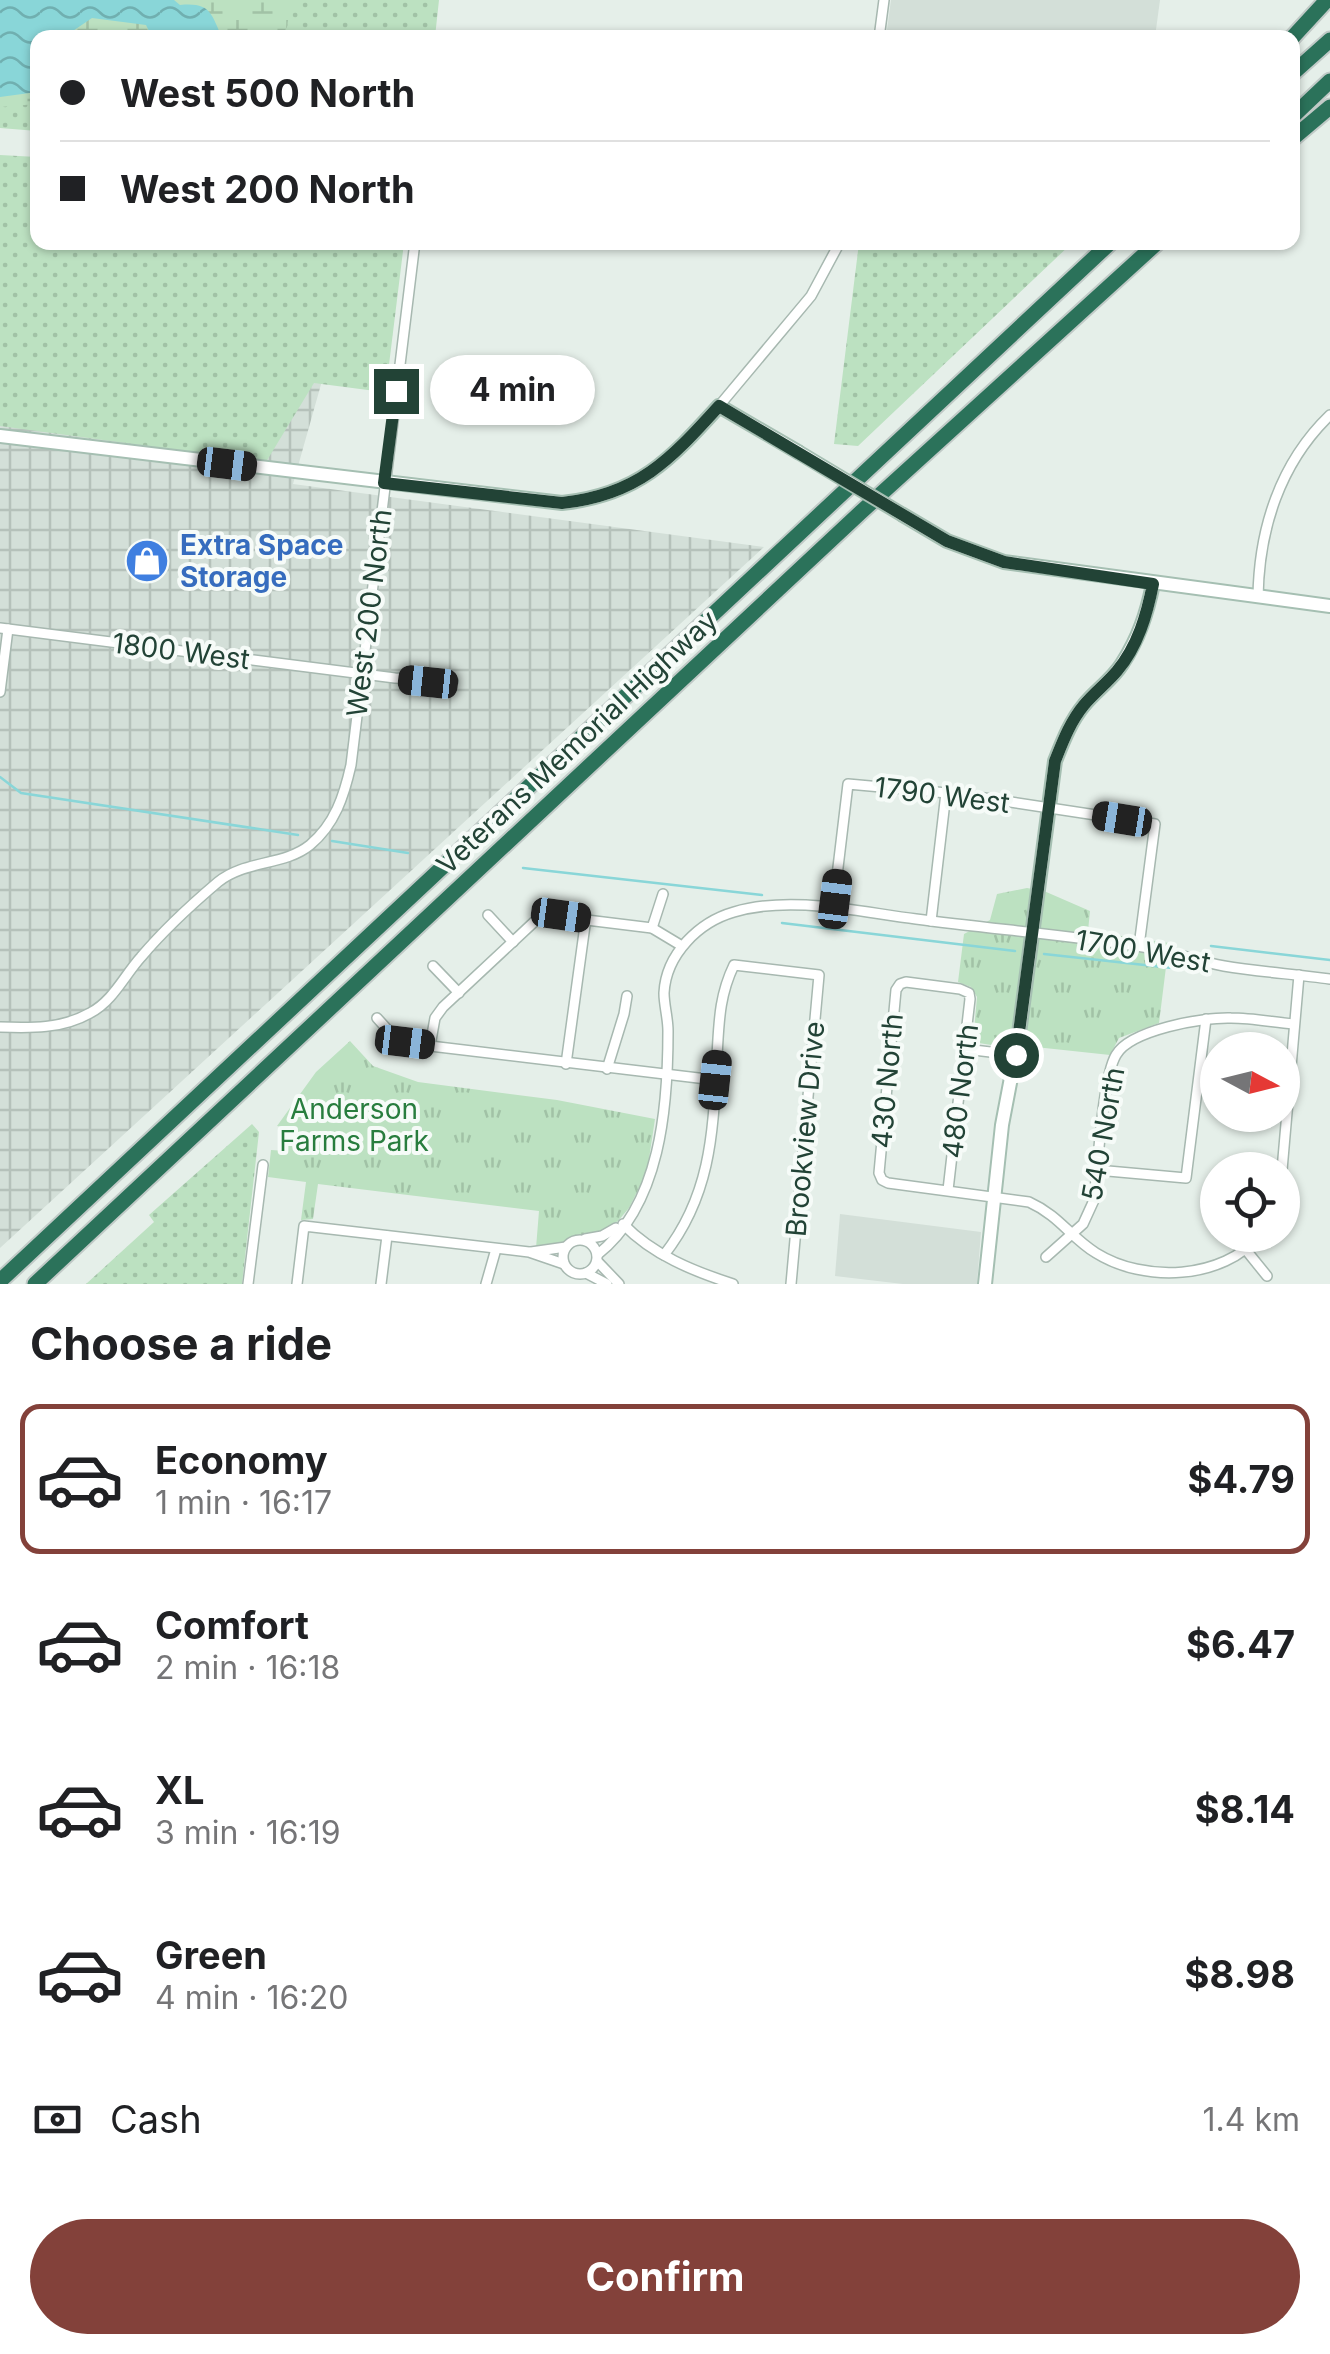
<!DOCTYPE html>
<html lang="en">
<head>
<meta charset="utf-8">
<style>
  body { margin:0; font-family:Inter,sans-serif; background:#f2f2f2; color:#202124; height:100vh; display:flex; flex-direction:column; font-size:38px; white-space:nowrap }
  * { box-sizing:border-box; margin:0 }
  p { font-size:32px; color:#757577 }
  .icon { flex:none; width:55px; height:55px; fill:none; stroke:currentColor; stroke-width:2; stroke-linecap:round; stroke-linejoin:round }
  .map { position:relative; height:1284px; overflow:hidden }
  .side { display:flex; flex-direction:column; background:#fff; flex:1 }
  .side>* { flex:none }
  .hud { position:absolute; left:30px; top:30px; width:1270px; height:220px; border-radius:20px; box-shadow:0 2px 8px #0004; display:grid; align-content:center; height:220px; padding:0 30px; background:#fff }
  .needle { width:65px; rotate:97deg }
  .buttons { position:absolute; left:1200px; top:1032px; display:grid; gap:20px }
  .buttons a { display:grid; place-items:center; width:100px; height:100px; border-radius:50%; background:#fff; box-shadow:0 2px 8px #0004; font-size:50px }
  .end { position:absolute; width:45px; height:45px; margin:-22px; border:12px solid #224336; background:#fff; box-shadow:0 0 0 5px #fff }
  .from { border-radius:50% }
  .bubble { position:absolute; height:70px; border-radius:35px; background:#fff; box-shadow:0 2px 8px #0004; font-size:32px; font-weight:700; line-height:70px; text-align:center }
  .car { position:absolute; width:30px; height:60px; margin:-30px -15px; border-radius:12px; box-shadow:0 0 8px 2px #0007; background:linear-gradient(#222 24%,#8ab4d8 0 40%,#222 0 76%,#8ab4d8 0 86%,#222 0) }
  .hud b { display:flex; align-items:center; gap:35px; height:95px; font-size:38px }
  .hud b+b { border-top:2px solid #e0e0e0 }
  .hud i { width:25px; height:25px; background:#202124 }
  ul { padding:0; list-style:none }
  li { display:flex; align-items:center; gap:30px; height:150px; margin:0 20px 15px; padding:0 10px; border:5px solid transparent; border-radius:20px }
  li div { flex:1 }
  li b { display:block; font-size:38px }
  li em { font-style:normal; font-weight:700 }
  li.current { border-color:#83413a }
  li>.icon { width:90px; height:90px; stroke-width:1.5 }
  h2 { padding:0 30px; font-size:45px; line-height:120px }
  .pay { display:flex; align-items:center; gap:25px; height:110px; padding:0 30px; font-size:38px }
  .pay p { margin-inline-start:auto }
  .action { display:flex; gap:20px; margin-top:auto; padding:20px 30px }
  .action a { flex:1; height:115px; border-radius:60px; background:#83413a; color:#fff; font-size:40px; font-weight:700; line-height:115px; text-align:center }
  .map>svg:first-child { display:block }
  .built { fill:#d3dfd8 }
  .industrial { fill:url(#industrial-grid) }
  .grass { fill:url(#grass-dots) }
  .wetland { fill:url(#wetland-marsh) }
  .park { fill:url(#park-tufts) }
  .water { fill:url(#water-waves) }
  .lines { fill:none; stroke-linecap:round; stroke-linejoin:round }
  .stream { stroke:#89d6d8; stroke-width:2.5 }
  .street-casing { stroke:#a7b8b0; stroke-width:12 }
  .secondary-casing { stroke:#a5bfb2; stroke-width:16 }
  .highway-casing { stroke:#c1cac7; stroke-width:19 }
  .street { stroke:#fff; stroke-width:9 }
  .secondary { stroke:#fff; stroke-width:12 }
  .highway { stroke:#2b725a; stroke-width:15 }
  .secondary-bridge-casing { stroke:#a5bfb2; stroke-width:16; stroke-linecap:butt }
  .secondary-bridge { stroke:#fff; stroke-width:12 }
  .route { stroke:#224336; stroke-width:12 }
  .labels { text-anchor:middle; stroke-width:8; stroke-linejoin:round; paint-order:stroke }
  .shop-label { font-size:28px; font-weight:bold; fill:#366cbe; stroke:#f6fbf8; text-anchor:start }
  .street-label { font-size:28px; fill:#224336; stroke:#f6fbf8 }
  .park-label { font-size:28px; fill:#287d3e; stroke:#f6fbf8 }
</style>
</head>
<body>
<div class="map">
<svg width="1330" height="1284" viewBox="0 0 1330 1284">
  <defs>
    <pattern id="industrial-grid" width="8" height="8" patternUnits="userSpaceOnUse" patternTransform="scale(2.5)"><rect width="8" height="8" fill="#d3dfd8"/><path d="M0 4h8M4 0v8" fill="none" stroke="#b5c1ba"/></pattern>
    <pattern id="grass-dots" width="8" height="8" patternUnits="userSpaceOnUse" patternTransform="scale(2.5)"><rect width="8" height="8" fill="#bce1c1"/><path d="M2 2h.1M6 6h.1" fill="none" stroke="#a1c2a6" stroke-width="1.8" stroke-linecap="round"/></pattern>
    <pattern id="wetland-marsh" width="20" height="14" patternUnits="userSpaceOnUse" patternTransform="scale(2.5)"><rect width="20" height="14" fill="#bce1c1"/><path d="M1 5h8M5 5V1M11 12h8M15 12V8" fill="none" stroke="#a1c2a6"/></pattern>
    <pattern id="park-tufts" width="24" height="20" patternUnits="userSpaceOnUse" patternTransform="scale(2.5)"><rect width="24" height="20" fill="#bce1c1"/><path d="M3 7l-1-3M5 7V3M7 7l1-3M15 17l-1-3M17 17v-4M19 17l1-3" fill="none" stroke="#a1c2a6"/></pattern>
    <pattern id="water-waves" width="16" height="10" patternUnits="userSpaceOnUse" patternTransform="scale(2.5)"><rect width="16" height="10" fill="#89d6d8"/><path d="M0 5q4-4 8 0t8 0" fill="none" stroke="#70afb0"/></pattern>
  </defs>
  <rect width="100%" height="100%" fill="#e5efe9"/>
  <g class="built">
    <polygon points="891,0 1160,0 1155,37 886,37"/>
    <polygon points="840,1214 981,1232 977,1284 903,1284 835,1276"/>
  </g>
  <polygon class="industrial" points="0,159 38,242 345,299 293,484 764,547 0,1248"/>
  <g class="grass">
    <polygon points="0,0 439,0 435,37 38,38 37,131 0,128"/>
    <polygon points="0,155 37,157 38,242 404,243 386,389 383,392 314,383 266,462 0,426"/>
    <polygon points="859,243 859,242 1072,243 858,446 834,444"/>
    <polygon points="252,1124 259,1132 242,1284 86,1284 154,1222 149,1215"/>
  </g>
  <polygon class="wetland" points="0,0 291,0 287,27 281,37 38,38 37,104 0,107"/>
  <g class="park">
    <polygon points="1027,888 1044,891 1090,911 1088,931 1169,943 1159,1023 1119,1038 1110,1055 1026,1046 1009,1048 973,1042 977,997 971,987 958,982 964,934 990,920 997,894"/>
    <polygon points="350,1041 373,1066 418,1082 557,1100 655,1119 647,1172 629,1208 618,1221 594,1235 536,1248 539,1211 318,1184 313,1219 301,1220 306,1182 268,1177 271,1150 287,1151 289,1128 277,1126 316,1072"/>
  </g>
  <path class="water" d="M 0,0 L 174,0 L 180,5 C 211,2 211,14 222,37 L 152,37 L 146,25 L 92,18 L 64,37 L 38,38 L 37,92 L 0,97 Z"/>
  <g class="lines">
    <g class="stream">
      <polyline points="0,777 21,793 298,835"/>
      <polyline points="332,841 408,853"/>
      <polyline points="523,868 762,895"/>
      <polyline points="782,923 1015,951"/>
      <polyline points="1211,946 1330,960"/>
      <polyline points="1044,954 1172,968"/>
    </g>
    <g class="street-casing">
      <g id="street">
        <polyline points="879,38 884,0"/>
        <polyline points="719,406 811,296 840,242"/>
        <path d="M 1258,597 C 1259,529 1280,463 1330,415"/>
        <polyline points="0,628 395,678 453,681"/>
        <polyline points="0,692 8,629"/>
        <polyline points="833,909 848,784 958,794 1155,824 1139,946"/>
        <polyline points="488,915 513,942"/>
        <polyline points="931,921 946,793"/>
        <polyline points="652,928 663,894"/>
        <polyline points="433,966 459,993"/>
        <polyline points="377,1018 396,1039 405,1043 715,1080"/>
        <path d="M 0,1027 C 31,1028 62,1029 90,1013 C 113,1001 124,976 141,957 C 163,931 192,904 218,882 C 245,860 284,866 310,845 C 335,824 344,796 351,765 L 415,242"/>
        <polyline points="430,1046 435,1018 443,1007 534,922 546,915 652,928 682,946"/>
        <polyline points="965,1049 1016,1055"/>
        <polyline points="566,1064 586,918"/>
        <polyline points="607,1069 624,1014 627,996"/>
        <polyline points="1097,1170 1186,1178 1206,1019"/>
        <polyline points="1282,1170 1299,975"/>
        <path d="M 948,1190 L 970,999 L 969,993 L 960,989 L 906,982 L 900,984 L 896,990 L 879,1173 L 882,1180 L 888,1183 L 1029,1202 C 1060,1216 1070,1237 1096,1253 C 1144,1283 1223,1280 1260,1235"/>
        <path d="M 623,1224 C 653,1255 693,1271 733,1284"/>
        <polyline points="585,1239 602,1236 616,1228"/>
        <circle cx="580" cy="1257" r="17"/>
        <polyline points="1246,1250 1267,1276"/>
        <polyline points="531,1252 566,1247"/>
        <path d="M 597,1255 C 661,1205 668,1106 668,1031 C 668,1018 664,1005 664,993 C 666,954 699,922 734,912 C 791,895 859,912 916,919 C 991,929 1068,935 1143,947 C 1170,951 1197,961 1224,966 C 1259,972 1295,974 1330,979"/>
        <path d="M 664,1255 C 712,1194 713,1130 717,1056 C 719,1023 719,996 734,965 L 819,975 L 791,1284"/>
        <path d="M 1046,1257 L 1083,1224 L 1094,1200 C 1098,1168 1102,1079 1116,1055 C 1130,1030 1203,1017 1231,1018 C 1251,1018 1272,1022 1293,1024"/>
        <polyline points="597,1261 619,1284"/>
        <polyline points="586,1273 607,1284"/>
        <polyline points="248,1284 263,1165"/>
        <polyline points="297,1284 304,1226 529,1252 564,1264"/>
        <polyline points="381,1284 387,1236"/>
        <polyline points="486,1284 496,1249"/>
      </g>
    </g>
    <g class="secondary-casing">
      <g id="secondary">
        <path d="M 0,436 L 562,503 C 638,495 670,460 719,406 L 798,452"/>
        <polyline points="903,515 947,541 1004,562 1330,606"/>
        <path d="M 985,1284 L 1002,1125 L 1018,1041 L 1055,761 C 1063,741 1070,722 1084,705 C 1095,691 1112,680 1122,664 C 1139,638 1147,613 1153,584"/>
      </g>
    </g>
    <g class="highway-casing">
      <g id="highway">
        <polyline points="1292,38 1327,0"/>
        <polyline points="1292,74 1330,40"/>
        <polyline points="1292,117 1330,81"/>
        <polyline points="1292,139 1330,107"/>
        <polyline points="0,1281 1111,242"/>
        <polyline points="35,1284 861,512 1158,242"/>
      </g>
    </g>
    <use href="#street" class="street"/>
    <use href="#secondary" class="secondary"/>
    <use href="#highway" class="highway"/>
    <g class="secondary-bridge-casing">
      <polyline id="secondary-bridge" points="798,452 903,515"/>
    </g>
    <use href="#secondary-bridge" class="secondary-bridge"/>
  </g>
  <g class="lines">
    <path class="route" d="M 396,391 L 384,483 L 562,503 C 638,495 670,460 719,406 L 947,541 L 1004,562 L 1153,584 C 1147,614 1138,646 1117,671 C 1107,683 1094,693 1084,705 C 1070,722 1063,741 1055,761 L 1016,1055"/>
  </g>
  <defs>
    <g id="shop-disc" transform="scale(2.25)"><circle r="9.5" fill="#3f7fe0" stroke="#f6fbf8"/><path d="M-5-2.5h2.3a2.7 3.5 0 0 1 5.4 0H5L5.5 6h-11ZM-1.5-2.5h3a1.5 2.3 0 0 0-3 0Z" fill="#fff"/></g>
  </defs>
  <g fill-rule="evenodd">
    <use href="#shop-disc" x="147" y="561"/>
  </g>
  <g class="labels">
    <g class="shop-label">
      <text x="180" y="555">Extra Space<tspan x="180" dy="32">Storage</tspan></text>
    </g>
    <g class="street-label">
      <text transform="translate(369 613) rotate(-83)" y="10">West 200 North</text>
      <text transform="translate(181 651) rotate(7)" y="10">1800 West</text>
      <text transform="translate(577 742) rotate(-43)" y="10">Veterans Memorial Highway</text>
      <text transform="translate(942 795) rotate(7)" y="10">1790 West</text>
      <text transform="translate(1143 951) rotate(10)" y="10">1700 West</text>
      <text transform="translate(887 1081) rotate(-85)" y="10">430 North</text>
      <text transform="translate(960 1091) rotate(-83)" y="10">480 North</text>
      <text transform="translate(805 1129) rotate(-85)" y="10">Brookview Drive</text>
      <text transform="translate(1103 1134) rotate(-80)" y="10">540 North</text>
    </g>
    <g class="park-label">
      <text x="354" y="1119">Anderson<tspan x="354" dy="32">Farms Park</tspan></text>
    </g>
  </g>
</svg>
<div class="buttons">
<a><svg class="needle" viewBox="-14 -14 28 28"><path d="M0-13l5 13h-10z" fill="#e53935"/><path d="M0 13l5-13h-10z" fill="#757577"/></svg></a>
<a><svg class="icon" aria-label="locate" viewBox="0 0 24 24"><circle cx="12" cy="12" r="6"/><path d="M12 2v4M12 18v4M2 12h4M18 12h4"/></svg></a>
</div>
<i class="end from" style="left:1016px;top:1055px"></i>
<i class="end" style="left:396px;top:391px"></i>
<div class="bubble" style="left:430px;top:355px;width:165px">4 min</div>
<i class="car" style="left:227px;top:464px;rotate:97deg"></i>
<i class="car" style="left:428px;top:682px;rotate:276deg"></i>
<i class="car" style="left:1122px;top:819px;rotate:279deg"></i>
<i class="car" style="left:835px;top:899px;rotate:7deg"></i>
<i class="car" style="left:561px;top:915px;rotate:98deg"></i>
<i class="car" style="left:405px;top:1042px;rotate:97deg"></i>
<i class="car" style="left:715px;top:1080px;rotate:6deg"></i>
<div class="hud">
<b><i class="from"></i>West 500 North</b>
<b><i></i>West 200 North</b>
</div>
</div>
<section class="side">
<h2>Choose a ride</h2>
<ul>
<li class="current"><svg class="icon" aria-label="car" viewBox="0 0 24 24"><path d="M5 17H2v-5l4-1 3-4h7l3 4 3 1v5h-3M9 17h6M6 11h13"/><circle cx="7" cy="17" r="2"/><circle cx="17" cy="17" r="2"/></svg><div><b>Economy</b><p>1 min · 16:17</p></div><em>$4.79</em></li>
<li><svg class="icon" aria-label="car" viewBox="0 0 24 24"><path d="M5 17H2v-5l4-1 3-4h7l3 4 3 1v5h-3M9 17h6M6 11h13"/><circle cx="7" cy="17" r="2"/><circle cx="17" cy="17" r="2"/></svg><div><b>Comfort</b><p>2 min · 16:18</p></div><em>$6.47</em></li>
<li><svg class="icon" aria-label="car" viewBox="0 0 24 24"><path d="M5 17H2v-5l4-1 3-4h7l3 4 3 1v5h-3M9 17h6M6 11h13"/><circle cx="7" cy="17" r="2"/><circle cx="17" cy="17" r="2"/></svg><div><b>XL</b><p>3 min · 16:19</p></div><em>$8.14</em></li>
<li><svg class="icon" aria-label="car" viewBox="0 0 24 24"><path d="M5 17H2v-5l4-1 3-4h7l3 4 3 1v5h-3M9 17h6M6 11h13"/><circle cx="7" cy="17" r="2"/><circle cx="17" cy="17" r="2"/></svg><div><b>Green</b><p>4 min · 16:20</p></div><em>$8.98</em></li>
</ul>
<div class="pay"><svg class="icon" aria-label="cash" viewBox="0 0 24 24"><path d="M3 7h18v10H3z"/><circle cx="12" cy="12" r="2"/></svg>Cash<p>1.4 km</p></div>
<div class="action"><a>Confirm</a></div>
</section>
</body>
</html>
